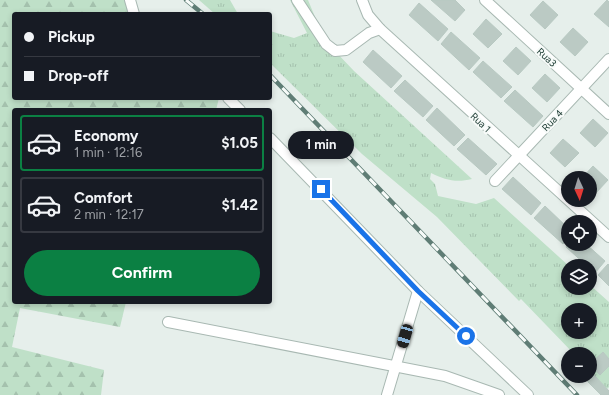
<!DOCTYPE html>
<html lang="en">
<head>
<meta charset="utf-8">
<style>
  body { margin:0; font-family:Figtree,sans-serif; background:#20242c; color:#f1f3f6; height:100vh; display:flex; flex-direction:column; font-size:15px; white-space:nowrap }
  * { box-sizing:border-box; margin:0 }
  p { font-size:13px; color:#9ea1a6 }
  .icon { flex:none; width:22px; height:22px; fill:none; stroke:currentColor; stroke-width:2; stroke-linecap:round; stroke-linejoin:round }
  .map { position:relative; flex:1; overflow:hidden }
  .sheet { position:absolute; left:12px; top:108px; width:260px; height:196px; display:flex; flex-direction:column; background:#171b24; border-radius:4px; box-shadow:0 2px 6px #0003 }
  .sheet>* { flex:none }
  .hud { position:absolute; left:12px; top:12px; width:260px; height:88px; border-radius:4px; box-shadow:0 2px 6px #0003; display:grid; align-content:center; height:88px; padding:0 12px; background:#171b24 }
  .needle { width:26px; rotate:176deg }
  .buttons { position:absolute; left:561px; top:171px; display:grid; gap:8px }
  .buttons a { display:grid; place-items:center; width:36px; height:36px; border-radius:50%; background:#171b24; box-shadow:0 2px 6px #0003; font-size:20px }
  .end { position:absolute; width:18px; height:18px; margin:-9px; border:5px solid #1a73e8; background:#fff; box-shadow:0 0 0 2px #fff }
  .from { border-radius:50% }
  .bubble { position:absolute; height:28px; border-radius:14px; background:#171b24; box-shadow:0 2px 6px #0003; font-size:13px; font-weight:700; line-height:28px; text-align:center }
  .car { position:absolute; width:12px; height:24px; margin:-12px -6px; border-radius:5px; box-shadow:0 0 3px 1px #0007; background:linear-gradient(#222 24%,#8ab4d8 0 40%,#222 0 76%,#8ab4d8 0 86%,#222 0) }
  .hud b { display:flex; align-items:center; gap:14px; height:38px; font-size:15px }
  .hud b+b { border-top:1px solid #363941 }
  .hud i { width:10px; height:10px; background:#f1f3f6 }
  ul { padding:7px 0 0; list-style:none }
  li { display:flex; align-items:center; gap:12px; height:56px; margin:0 8px 6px; padding:0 4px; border:2px solid #363941; border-radius:4px }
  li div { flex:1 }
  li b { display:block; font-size:15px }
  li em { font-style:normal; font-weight:700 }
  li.active { border-color:#0b8043 }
  li>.icon { width:36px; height:36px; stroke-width:1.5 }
  .action { display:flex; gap:8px; margin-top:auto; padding:8px 12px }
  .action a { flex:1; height:46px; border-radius:24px; background:#0b8043; color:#fff; font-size:16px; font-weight:700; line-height:46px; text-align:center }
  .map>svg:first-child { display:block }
  .grass { fill:url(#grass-tufts); fill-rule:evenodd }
  .forest { fill:url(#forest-firs) }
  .building { fill:#bbcac4; stroke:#b8c9c2 }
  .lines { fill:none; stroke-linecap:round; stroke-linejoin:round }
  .minor-casing { stroke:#a8b8b2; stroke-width:12 }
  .minor { stroke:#fff; stroke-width:10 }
  .rail-casing { stroke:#5f7d75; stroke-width:4.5 }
  .rail { stroke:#f7fbf9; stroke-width:3; stroke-dasharray:9; stroke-linecap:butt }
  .route { stroke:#1a73e8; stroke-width:5 }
  .labels { text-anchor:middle; stroke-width:4; stroke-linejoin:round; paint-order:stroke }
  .street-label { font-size:10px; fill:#24423a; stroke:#f7fbf9 }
</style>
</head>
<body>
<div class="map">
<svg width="609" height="395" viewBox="0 0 609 395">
  <defs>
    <pattern id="grass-tufts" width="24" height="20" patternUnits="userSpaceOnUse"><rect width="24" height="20" fill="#bfe0c8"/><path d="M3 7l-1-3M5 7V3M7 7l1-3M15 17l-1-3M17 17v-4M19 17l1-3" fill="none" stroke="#a4c1ad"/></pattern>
    <pattern id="forest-firs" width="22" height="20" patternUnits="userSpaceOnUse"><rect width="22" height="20" fill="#bfe0c8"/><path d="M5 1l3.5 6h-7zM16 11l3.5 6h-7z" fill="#a4c1ad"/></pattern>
  </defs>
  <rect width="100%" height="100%" fill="#e6efeb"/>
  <g class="grass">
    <polygon points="199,0 230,0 238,14 215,14"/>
    <path d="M 290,0 L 308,0 L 320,29 L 335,51 L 354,71 L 472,179 C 456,183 445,180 431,173 L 430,179 L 435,184 L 438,196 L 476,204 L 494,198 L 569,266 L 568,288 L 590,288 L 590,285 L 609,302 L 609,387 L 607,389 L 590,371 L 590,354 L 574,354 L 521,299 L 519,301 L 437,217 L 362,154 L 270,63 L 270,31 L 294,38 L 307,33 ZM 568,310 L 590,310 L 590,332 L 568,332 Z"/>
  </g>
  <polygon class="forest" points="0,0 130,0 134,14 14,14 14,98 219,98 216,110 14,110 14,302 126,302 120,327 20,308 12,347 104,370 101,395 0,395"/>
  <g class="building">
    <polygon points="431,0 455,0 465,10 455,21"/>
    <polygon points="607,0 609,2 609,27 594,14"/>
    <polygon points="543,1 558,15 545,29 530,15"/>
    <polygon points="419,3 448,29 438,41 409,15"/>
    <polygon points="486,19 502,34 488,48 473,34"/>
    <polygon points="573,28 588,42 575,56 560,42"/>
    <polygon points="451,32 480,58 469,70 441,44"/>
    <polygon points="516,47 531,61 518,75 503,61"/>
    <polygon points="373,50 402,76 391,88 363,62"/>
    <polygon points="483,61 512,87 501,98 473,72"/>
    <polygon points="545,74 560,88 547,102 532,88"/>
    <polygon points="405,80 433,106 423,117 394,91"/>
    <polygon points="515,90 543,116 533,127 504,101"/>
    <polygon points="437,108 465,135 454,146 426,120"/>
    <polygon points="593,119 608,133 595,147 580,133"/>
    <polygon points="468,138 497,164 486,175 457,149"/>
    <polygon points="563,139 579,153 565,167 550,153"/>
    <polygon points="593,166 608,180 595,194 590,190 590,178 582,178"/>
    <polygon points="513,177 541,203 531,215 502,189"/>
    <polygon points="545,206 568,228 568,238 563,244 534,218"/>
    <polygon points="568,244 586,244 605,261 595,273 590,268 590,266 587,266 566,247"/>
    <polygon points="608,264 609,265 609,286 598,275"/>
    <polygon points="603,352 609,359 609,366 600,375 590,364"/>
    <polygon points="594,375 609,391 609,395 601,395 587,381"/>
  </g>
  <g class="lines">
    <g class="minor-casing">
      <g id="minor">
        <polyline points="130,0 134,14"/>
        <polyline points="297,0 326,44 335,51 346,50 369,33 380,29"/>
        <polyline points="362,0 368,15 380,29 609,237"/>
        <polyline points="485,0 609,114"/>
        <polyline points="228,98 240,110"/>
        <polyline points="270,138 418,291 528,395"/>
        <polyline points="495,181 609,59"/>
        <polyline points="168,322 445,376 499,395"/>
        <polyline points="387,395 418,291"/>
      </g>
    </g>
    <use href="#minor" class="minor"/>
    <g class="rail-casing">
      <g id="rail">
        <polyline points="186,0 203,14"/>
        <polyline points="270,75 577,395"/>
      </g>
    </g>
    <use href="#rail" class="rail"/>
  </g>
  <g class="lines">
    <polyline class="route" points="321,189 418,291 466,336"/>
  </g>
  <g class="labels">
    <g class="street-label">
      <text transform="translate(547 57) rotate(43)" y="4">Rua3</text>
      <text transform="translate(552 120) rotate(-47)" y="4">Rua 4</text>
      <text transform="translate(481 122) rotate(43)" y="4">Rua 1</text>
    </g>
  </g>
</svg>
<div class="buttons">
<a><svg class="needle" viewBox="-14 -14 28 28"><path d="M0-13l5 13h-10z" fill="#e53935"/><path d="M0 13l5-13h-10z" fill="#9ea1a6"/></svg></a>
<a><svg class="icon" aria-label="locate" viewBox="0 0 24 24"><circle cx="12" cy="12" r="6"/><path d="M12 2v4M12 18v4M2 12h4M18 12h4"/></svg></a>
<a><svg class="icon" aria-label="layers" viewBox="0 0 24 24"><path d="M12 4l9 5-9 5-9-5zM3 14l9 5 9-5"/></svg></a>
<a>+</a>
<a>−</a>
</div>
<i class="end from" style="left:466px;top:336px"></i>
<i class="end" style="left:321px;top:189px"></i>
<div class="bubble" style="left:288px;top:131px;width:66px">1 min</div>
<i class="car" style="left:405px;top:336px;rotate:196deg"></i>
<div class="hud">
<b><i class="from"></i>Pickup</b>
<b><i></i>Drop-off</b>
</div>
<section class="sheet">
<ul>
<li class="active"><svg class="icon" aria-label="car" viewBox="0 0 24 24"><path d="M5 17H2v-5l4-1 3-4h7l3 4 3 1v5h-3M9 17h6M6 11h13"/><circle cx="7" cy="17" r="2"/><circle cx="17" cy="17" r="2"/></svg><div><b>Economy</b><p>1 min · 12:16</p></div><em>$1.05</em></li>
<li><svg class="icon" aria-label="car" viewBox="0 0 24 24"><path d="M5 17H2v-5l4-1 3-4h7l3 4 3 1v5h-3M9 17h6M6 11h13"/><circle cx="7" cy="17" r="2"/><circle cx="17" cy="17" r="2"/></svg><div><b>Comfort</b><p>2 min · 12:17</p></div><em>$1.42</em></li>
</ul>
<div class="action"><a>Confirm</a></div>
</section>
</div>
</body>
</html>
